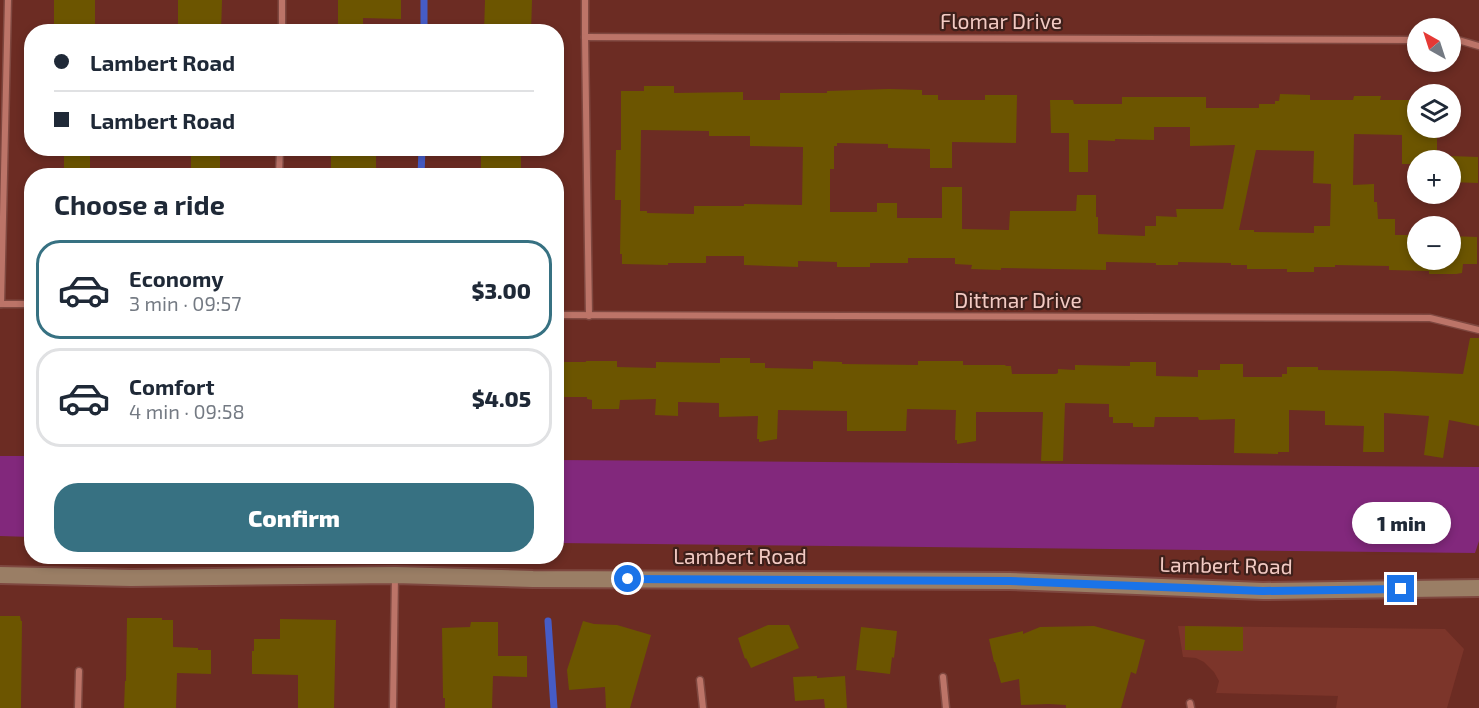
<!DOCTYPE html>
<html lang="en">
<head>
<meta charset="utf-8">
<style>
  body { margin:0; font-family:"Exo 2",sans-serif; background:#f2f2f3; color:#1f2937; height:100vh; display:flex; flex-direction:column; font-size:22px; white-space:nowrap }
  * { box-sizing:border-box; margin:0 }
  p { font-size:20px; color:#747a83 }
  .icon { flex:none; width:33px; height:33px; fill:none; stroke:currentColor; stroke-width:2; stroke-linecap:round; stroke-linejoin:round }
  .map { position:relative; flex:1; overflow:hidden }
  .panel { position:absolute; left:24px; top:168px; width:540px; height:396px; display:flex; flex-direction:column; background:#fff; border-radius:24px; box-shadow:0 3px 9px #0003 }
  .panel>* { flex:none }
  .guide { position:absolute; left:24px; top:24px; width:540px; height:132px; border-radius:24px; box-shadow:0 3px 9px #0003; display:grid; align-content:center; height:132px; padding:0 30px; background:#fff }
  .needle { width:39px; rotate:321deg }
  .tools { position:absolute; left:1407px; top:18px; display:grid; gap:12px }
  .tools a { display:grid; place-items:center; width:54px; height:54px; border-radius:50%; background:#fff; box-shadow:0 3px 9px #0003; font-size:30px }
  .end { position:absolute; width:27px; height:27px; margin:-14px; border:8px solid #1a73e8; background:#fff; box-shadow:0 0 0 3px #fff }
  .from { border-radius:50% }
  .bubble { position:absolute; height:42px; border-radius:21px; background:#fff; box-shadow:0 3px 9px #0003; font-size:20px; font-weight:800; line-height:42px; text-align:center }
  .guide b { display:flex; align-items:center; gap:21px; height:57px; font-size:22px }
  .guide b+b { border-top:2px solid #e0e1e3 }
  .guide i { width:15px; height:15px; background:#1f2937 }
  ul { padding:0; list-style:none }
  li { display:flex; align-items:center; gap:18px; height:99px; margin:0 12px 9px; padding:0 18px; border:3px solid #e0e1e3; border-radius:24px }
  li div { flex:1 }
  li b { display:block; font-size:22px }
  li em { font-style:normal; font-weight:800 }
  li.active { border-color:#377182 }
  li>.icon { width:54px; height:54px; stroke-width:1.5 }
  h2 { padding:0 30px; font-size:27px; line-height:72px }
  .cta { display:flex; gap:12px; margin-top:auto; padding:12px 30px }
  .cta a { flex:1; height:69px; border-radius:24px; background:#377182; color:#fff; font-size:24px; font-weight:800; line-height:69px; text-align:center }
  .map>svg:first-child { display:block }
  .built { fill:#7c352a }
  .green { fill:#82287c }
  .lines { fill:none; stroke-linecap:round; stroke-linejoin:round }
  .stream { stroke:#465cc6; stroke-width:7 }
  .building { fill:#6c5500; fill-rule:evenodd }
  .minor-casing { stroke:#7f4840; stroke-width:9 }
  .secondary-casing { stroke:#7f4840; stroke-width:20 }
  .minor { stroke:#bc7468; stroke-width:6 }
  .secondary { stroke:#9a7e65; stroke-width:16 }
  .route { stroke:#1a73e8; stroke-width:8 }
  .labels { text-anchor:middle; stroke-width:4.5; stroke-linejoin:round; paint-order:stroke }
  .street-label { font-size:21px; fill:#f2cac3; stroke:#3e201b }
</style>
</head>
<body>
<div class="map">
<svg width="1479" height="708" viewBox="0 0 1479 708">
  <rect width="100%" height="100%" fill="#6c2c23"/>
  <polygon class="built" points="1178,626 1445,629 1464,649 1447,708 1336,708 1338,696 1216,693 1219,681 1214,672 1204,662 1196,658 1183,657"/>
  <g class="green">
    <polygon points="0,456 31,456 31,537 0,536"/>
    <polygon points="557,460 1479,467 1479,541 1475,553 557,543"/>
  </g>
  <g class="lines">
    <g class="stream">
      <polyline points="424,32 424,0"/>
      <polyline points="421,176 422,148"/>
      <polyline points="548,621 554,708"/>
    </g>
  </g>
  <g class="building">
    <rect x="54" y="0" width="41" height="32"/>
    <polygon points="178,0 222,0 221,32 178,32"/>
    <polygon points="338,0 401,0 401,19 363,18 363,32 338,32"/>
    <polygon points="485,0 532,0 531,32 484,32"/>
    <path d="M 644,86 L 674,86 L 674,93 L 743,92 L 743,100 L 780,100 L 780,93 L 827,93 L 827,91 L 889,89 L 922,90 L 922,95 L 938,95 L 938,100 L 985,100 L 985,95 L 1017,95 L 1016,143 L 952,142 L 952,168 L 930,168 L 930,149 L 888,148 L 888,144 L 837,143 L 837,146 L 834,146 L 834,169 L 830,169 L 830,212 L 877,212 L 877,203 L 897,203 L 897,218 L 942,218 L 942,187 L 962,187 L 962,229 L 1009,230 L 1010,211 L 1076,211 L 1077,195 L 1096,195 L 1096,217 L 1098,217 L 1098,234 L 1145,236 L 1145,226 L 1156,226 L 1156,216 L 1177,217 L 1176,209 L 1223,209 L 1235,145 L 1190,146 L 1190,127 L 1154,127 L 1154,140 L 1115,139 L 1115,141 L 1088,140 L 1088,172 L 1069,172 L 1069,133 L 1051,133 L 1050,100 L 1073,100 L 1074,104 L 1122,104 L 1122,97 L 1206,97 L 1206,108 L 1259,108 L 1259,104 L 1275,104 L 1275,101 L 1279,101 L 1280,94 L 1310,95 L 1310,100 L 1353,100 L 1354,96 L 1381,96 L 1380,100 L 1418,100 L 1418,128 L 1437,128 L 1437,160 L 1418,160 L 1418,164 L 1402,164 L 1402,135 L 1354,134 L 1353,185 L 1374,184 L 1374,202 L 1377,202 L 1378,219 L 1395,219 L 1395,235 L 1418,235 L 1418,260 L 1450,260 L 1450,236 L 1477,237 L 1477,264 L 1463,264 L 1462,273 L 1456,274 L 1429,274 L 1429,271 L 1389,270 L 1389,266 L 1335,265 L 1335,267 L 1314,267 L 1314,272 L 1287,272 L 1287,269 L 1247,269 L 1247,265 L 1231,265 L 1231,263 L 1178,262 L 1178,265 L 1156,265 L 1156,263 L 1106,262 L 1106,270 L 1001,268 L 1001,270 L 971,269 L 972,265 L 955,264 L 955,258 L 908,258 L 908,263 L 870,263 L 870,267 L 837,267 L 837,262 L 798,261 L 798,267 L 744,265 L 744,256 L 706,256 L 706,263 L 668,263 L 668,265 L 622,264 L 622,254 L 620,254 L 621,200 L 615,200 L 616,150 L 621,150 L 621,91 L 644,91 ZM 641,130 L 709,131 L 709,136 L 750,136 L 750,146 L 803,147 L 802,205 L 744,204 L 744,206 L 694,206 L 694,214 L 647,213 L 647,211 L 640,211 ZM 1256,150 L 1314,151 L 1313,183 L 1331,184 L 1330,226 L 1314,226 L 1314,233 L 1254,232 L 1254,230 L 1239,230 Z"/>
    <rect x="64" y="151" width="26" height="25"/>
    <rect x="331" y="154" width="45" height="22"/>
    <polygon points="191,155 220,156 220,176 191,176"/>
    <rect x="481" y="156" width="40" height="20"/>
    <polygon points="1450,156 1478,157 1478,183 1450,182"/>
    <polygon points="1470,338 1479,338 1479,426 1449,420 1443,458 1424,455 1429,416 1384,413 1384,452 1363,452 1364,426 1325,425 1325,411 1289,410 1289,452 1278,452 1278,454 1234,453 1235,419 1199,420 1198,417 1155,417 1154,427 1133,427 1133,423 1113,423 1113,417 1109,417 1109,404 1065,403 1063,461 1041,461 1043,412 976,412 976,441 957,444 957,440 955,440 956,410 907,409 906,431 847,431 847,411 778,410 777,439 759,442 759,439 757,439 758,416 719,417 719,403 678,402 678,416 655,415 656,399 620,400 619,409 592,409 592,400 587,399 587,397 556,397 556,362 586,362 586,361 617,361 617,367 656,368 656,362 720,363 720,358 750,358 750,363 765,363 765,368 813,369 813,361 842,362 842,364 918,365 918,361 963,361 963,365 1005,365 1006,366 1011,366 1012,374 1056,374 1058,373 1058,369 1075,370 1075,365 1130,366 1130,362 1156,362 1156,376 1198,377 1198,370 1220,370 1220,364 1243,364 1243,377 1282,377 1282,374 1287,374 1287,367 1318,367 1318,370 1393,371 1463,374"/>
    <polygon points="0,616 20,616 21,621 22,621 21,708 0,708"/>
    <polygon points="127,618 162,618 162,620 173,620 173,647 198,648 198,650 211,650 211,674 177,673 176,708 124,708 125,681 126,681"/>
    <polygon points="280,619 336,620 334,708 298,708 298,675 252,674 252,651 254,651 254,639 280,639"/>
    <polygon points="583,621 594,624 617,625 651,635 630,708 606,708 605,687 569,690 567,670"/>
    <polygon points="471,622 498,622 498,656 527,656 527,677 493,676 492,708 445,708 445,698 443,698 442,628 470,627"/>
    <polygon points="768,625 789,625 799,648 751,668 746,658 745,659 738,638"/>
    <polygon points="1094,626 1145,640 1136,674 1131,672 1121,708 1066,708 1066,705 1049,704 1021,705 1019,679 1001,683 995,662 994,662 989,639 1023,631 1023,634 1040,627"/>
    <polygon points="1185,626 1243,627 1243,651 1185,650"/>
    <polygon points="861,627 897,631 894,658 892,657 890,674 856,670"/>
    <polygon points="817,676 817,678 845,676 847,708 825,708 824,699 795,701 793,677"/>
  </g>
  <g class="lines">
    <g class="minor-casing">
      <g id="minor">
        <polyline points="585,0 585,37 589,316"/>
        <polyline points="282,32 282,0"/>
        <polyline points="585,37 1418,40"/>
        <polyline points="1450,40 1458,40 1479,46"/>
        <polyline points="279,176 280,148"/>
        <polyline points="0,304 32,304"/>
        <polyline points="1,304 8,0"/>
        <polyline points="556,315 1430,318 1479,330"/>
        <polyline points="943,677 946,708"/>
        <polyline points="700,680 703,708"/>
        <polyline points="1190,703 1191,708"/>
        <polyline points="78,708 79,671"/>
        <polyline points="393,708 395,576"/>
      </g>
    </g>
    <g class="secondary-casing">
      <polyline id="secondary" points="0,575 131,578 395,575 533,579 1009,581 1263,591 1479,588"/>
    </g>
    <use href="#minor" class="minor"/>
    <use href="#secondary" class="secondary"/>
  </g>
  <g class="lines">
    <polyline class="route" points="628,579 1010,581 1263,591 1401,589"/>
  </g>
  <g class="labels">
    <g class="street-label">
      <text x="1001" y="29">Flomar Drive</text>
      <text x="1018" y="308">Dittmar Drive</text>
      <text x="740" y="564">Lambert Road</text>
      <text transform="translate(1226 566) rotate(1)" y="7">Lambert Road</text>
    </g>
  </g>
</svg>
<div class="tools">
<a><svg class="needle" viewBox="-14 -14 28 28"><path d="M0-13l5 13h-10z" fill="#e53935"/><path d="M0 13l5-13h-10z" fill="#747a83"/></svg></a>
<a><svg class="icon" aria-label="layers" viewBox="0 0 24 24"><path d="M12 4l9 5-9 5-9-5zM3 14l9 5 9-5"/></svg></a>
<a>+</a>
<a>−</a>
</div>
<i class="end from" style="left:628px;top:579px"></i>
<i class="end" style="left:1401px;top:589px"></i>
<div class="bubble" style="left:1352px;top:502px;width:99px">1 min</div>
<div class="guide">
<b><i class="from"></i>Lambert Road</b>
<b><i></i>Lambert Road</b>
</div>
<section class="panel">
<h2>Choose a ride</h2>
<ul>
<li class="active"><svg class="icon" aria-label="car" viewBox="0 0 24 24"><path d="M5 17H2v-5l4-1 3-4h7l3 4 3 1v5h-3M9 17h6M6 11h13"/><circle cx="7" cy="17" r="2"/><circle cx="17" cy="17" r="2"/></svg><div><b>Economy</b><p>3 min · 09:57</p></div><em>$3.00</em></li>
<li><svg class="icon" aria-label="car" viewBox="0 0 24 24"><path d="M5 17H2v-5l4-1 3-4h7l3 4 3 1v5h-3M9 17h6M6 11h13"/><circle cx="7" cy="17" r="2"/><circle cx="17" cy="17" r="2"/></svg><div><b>Comfort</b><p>4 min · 09:58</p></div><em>$4.05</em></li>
</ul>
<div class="cta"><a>Confirm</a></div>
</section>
</div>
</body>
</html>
